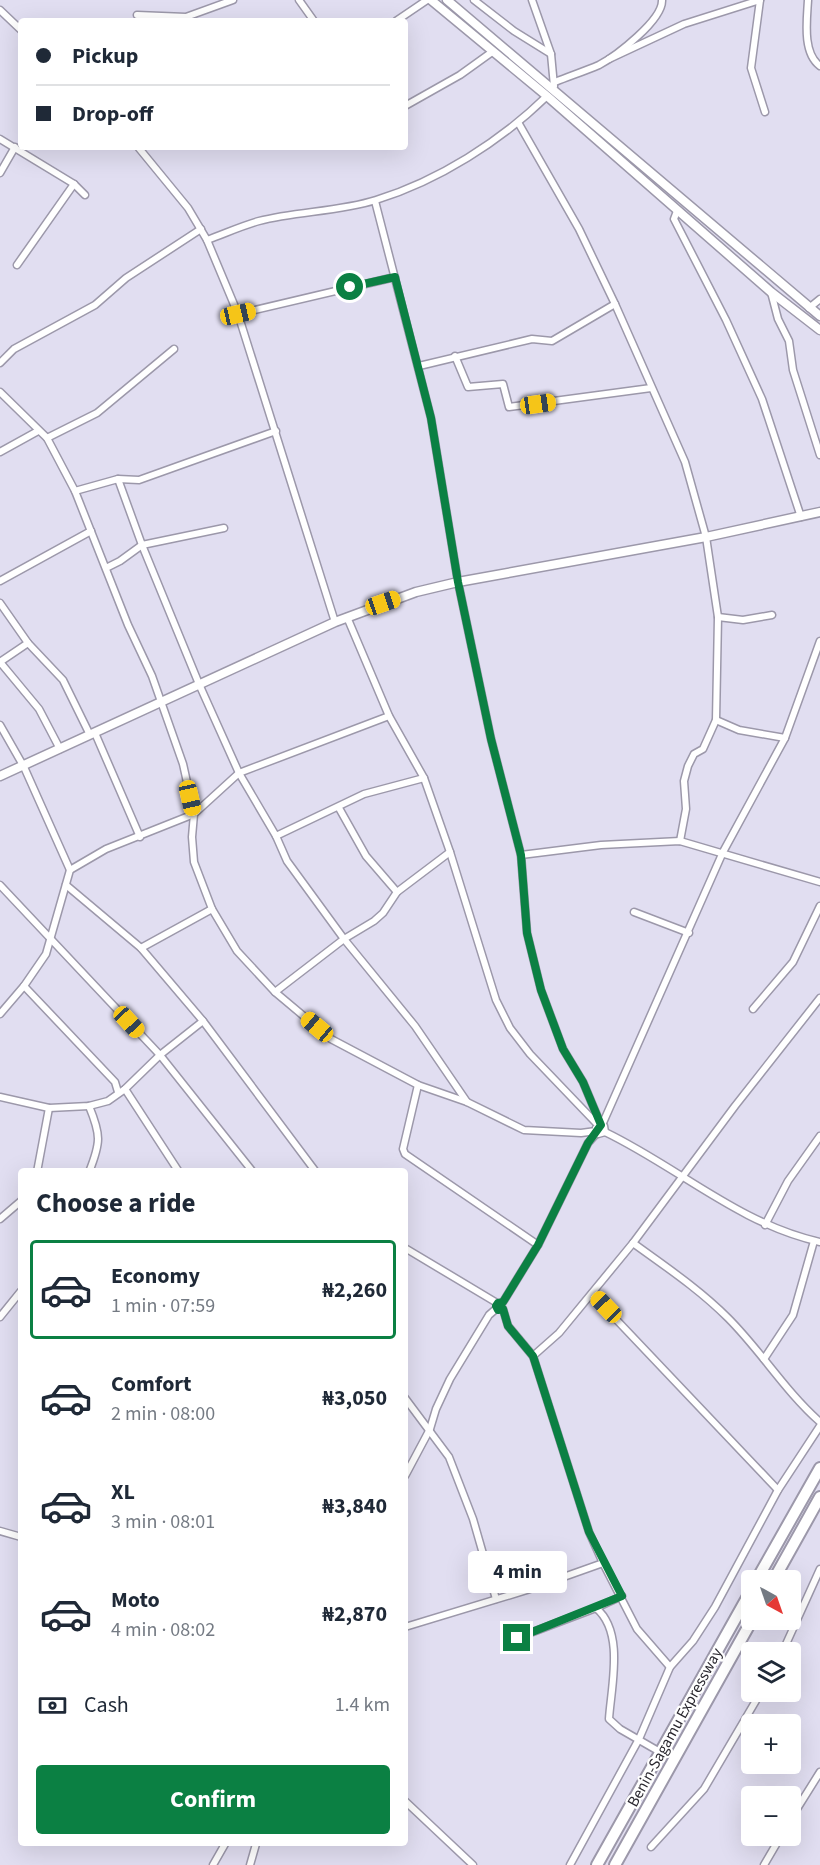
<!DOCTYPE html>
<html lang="en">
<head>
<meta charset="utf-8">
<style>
  body { margin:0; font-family:"Source Sans 3",sans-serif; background:#f6f6f7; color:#1f2937; height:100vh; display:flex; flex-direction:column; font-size:22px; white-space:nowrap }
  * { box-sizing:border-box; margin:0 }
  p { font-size:20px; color:#747a83 }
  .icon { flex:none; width:33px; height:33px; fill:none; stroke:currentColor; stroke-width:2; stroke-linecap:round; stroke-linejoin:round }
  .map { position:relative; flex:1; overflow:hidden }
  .details { position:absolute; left:18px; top:1168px; width:390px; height:678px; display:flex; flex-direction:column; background:#fff; border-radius:6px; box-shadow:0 6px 24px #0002 }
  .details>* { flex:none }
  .top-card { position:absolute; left:18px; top:18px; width:390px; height:132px; border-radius:6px; box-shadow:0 6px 24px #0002; display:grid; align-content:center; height:132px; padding:0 18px; background:#fff }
  .needle { width:39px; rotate:140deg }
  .buttons { position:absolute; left:741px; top:1570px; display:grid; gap:12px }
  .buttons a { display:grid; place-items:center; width:60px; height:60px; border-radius:6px; background:#fff; box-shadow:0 6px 24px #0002; font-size:30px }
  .end { position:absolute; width:27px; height:27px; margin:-14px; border:8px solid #0b8043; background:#fff; box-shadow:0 0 0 3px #fff }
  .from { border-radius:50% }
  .bubble { position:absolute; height:42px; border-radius:6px; background:#fff; box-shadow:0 6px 24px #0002; font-size:20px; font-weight:700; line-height:42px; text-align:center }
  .car { position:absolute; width:18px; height:36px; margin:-18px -9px; border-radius:8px; box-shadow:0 0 4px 2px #0007; background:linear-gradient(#f5c518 24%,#345 0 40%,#f5c518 0 76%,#345 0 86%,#f5c518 0) }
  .top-card b { display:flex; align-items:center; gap:21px; height:57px; font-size:22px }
  .top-card b+b { border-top:2px solid #e0e1e3 }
  .top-card i { width:15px; height:15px; background:#1f2937 }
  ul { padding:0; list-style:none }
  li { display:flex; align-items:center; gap:18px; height:99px; margin:0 12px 9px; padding:0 6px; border:3px solid transparent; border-radius:6px }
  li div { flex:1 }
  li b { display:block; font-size:22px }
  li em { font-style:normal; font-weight:700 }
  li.current { border-color:#0b8043 }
  li>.icon { width:54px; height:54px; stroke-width:1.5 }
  h2 { padding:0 18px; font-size:27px; line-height:72px }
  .pay { display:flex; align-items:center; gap:15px; height:66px; padding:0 18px; font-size:22px }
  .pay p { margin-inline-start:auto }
  .action { display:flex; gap:12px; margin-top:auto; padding:12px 18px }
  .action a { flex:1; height:69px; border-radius:6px; background:#0b8043; color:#fff; font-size:24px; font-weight:700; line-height:69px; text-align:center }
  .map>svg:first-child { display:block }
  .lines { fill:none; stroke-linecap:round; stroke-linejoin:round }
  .street-casing { stroke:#9c98aa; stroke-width:9 }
  .secondary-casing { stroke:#9c98aa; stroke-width:11 }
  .highway-casing { stroke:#9c98aa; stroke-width:14 }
  .street { stroke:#fff; stroke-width:6 }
  .secondary { stroke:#fff; stroke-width:8 }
  .highway { stroke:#fff; stroke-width:10 }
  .route { stroke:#0b8043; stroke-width:8 }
  .labels { text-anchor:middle; stroke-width:4.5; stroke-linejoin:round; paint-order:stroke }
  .street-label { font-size:16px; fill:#2a282f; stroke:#fff }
</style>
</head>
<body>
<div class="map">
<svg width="820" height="1865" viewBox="0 0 820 1865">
  <rect width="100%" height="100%" fill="#e1def1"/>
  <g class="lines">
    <g class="street-casing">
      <g id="street">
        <polyline points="299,0 314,21"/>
        <polyline points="474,0 514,31 551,54"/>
        <polyline points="532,0 551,54 554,86"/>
        <polyline points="760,0 751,68 765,112"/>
        <path d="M 808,0 C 807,19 802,53 820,66"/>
        <polyline points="0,10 21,30"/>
        <polyline points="137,15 186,17 233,0"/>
        <polyline points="396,21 427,0"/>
        <polyline points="609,59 684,24 760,0"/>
        <path d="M 555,82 C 570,76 585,71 599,65 C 616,56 663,20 662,0"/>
        <polyline points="405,106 460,75 492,52"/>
        <polyline points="519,124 579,229 615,304 685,462 706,537 718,617 716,720 703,749 694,754 688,766 684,781 686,809 680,841"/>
        <polyline points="0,139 74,184 85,195"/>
        <polyline points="138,147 188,208 207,240 238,314 335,622"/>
        <polyline points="0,173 15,147"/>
        <polyline points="375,201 431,418 458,582 491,739 521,855 527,933 541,990 563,1049 583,1082 601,1125"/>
        <polyline points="677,211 674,219 726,320 762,399 801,517"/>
        <path d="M 207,240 C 224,234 241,226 259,221 C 297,211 338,212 376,200 C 438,181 501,141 547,96"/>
        <polyline points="17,265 74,184"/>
        <polyline points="771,292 778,319 789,341 793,370 820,455"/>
        <polyline points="809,308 820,299"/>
        <polyline points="238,314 395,277"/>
        <polyline points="455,356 468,387 503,384 509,407 651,388"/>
        <polyline points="0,363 14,349 95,305 126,278 201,229"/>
        <polyline points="419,366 532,339 552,341 615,304"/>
        <polyline points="0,392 47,438 75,491 128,625 152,676 183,764 194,814 192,837 194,862 212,909 237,951 275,992 331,1039 418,1085 467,1102 524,1130 581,1133 596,1131"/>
        <polyline points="47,438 97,413 174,349"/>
        <polyline points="0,452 38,431"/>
        <polyline points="118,479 142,545 199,684 239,773 276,836 287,861 344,939 415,1026 467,1102"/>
        <polyline points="75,491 118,479 139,480 276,431"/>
        <polyline points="106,568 120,561 142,545 224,528"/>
        <polyline points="0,581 91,531"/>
        <polyline points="0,603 28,643 63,680 90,735"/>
        <polyline points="347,617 389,716 424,778 450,852 496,1000 510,1028 530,1054 598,1125 604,1126 605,1132 598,1134 596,1128"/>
        <polyline points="718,617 743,620 772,615"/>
        <polyline points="0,662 39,709 60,749"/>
        <polyline points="0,662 28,643"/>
        <polyline points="716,720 739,730 785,738"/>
        <polyline points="0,725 24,767 70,870"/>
        <polyline points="95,733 140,837"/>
        <polyline points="339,808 366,856 397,892"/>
        <polyline points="276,836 364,794 424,778"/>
        <polyline points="521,855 601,845 680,841 820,882"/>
        <polyline points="0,885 160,1055 253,1172"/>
        <polyline points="66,885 141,948 203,1021 316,1172"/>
        <polyline points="634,912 689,933"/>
        <polyline points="141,948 212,909"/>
        <polyline points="24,986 115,1082 118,1092"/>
        <polyline points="275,992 344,939 374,921 383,913 397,892 450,852"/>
        <polyline points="753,1009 793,962 820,906"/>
        <polyline points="0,1014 24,986 46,954 70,870 106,849 194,814 239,773 389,716"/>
        <polyline points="418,1085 403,1149 405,1154 538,1245"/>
        <polyline points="125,1089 179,1172"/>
        <polyline points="0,1097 49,1108 89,1106 108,1101 125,1089 160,1055 203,1021"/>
        <polyline points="602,1125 723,852 785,738 820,641"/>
        <path d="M 605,1132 C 678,1167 739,1224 820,1242"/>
        <polyline points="37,1172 49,1108"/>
        <path d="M 89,1172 C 101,1142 101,1135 89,1106"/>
        <polyline points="0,1219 21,1201"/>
        <polyline points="765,1225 788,1181 820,1136"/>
        <path d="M 633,1243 C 666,1267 699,1289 728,1318 C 761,1351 785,1391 820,1422"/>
        <polyline points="405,1248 497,1303"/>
        <polyline points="592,1294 778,1490"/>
        <polyline points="503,1302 538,1245 588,1143 597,1133"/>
        <polyline points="503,1309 508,1326 533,1356 589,1532 603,1563 637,1629 670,1667"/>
        <polyline points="0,1317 21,1291"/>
        <polyline points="533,1356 559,1333 633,1243 735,1106 820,998"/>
        <polyline points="764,1359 793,1315 814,1241"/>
        <polyline points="405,1398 449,1457 473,1519 496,1599"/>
        <polyline points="405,1476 430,1429 436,1409 450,1379 489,1315 497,1308"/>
        <polyline points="0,1531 21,1537"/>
        <path d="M 622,1596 L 596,1608 C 625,1632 611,1687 609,1719 L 620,1729 L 660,1752"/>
        <polyline points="405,1627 527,1590 603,1563"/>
        <polyline points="517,1638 596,1608"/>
        <polyline points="782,1653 820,1569"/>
        <polyline points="405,1801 473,1865"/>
        <polyline points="790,1820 820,1772"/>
        <polyline points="651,1847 704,1789 761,1692"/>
        <polyline points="213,1865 225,1844"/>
        <polyline points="250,1865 256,1844"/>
        <polyline points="570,1865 639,1739 670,1667 693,1641 715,1607 778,1490 820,1426"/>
        <polyline points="764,1865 781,1836"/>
      </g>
    </g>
    <g class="secondary-casing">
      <g id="secondary">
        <polyline points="431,0 547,96 771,292 820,330"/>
        <polyline points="447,0 820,316"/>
        <polyline points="0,776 335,622 416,592 458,582 706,537 820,512"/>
      </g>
    </g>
    <g class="highway-casing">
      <g id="highway">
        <polyline points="756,1581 820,1468"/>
        <polyline points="773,1581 820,1497"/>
        <polyline points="597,1865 752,1589"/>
        <polyline points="615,1865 752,1620"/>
      </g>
    </g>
    <use href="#street" class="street"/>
    <use href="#secondary" class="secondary"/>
    <use href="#highway" class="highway"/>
  </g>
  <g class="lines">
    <polyline class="route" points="350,287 395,277 431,418 458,582 491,739 521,855 527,933 541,990 563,1049 583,1082 601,1125 588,1143 538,1245 503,1302 498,1303 496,1306 498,1310 503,1309 508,1326 533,1356 589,1532 622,1596 517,1638"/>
  </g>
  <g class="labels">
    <g class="street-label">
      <text transform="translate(674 1727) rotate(-61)" y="6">Benin-Sagamu Expressway</text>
    </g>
  </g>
</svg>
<div class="buttons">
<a><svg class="needle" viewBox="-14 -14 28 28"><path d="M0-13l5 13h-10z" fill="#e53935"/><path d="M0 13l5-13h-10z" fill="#747a83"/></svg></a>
<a><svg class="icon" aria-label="layers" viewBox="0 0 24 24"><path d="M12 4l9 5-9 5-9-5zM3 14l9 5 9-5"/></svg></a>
<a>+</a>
<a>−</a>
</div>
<i class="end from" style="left:350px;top:287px"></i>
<i class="end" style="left:517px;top:1638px"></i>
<div class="bubble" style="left:468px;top:1551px;width:99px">4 min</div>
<i class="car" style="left:238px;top:314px;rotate:77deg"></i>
<i class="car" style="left:538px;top:404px;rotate:82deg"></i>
<i class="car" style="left:383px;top:603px;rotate:71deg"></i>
<i class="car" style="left:190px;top:798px;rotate:167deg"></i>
<i class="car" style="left:129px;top:1022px;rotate:137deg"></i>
<i class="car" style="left:317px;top:1027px;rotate:310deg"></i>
<i class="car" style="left:606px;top:1307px;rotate:316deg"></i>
<div class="top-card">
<b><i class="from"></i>Pickup</b>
<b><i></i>Drop-off</b>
</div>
<section class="details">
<h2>Choose a ride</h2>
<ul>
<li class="current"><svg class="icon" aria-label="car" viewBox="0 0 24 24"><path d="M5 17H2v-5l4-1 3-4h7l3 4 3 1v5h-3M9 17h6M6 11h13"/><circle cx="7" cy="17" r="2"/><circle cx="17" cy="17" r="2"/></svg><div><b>Economy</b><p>1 min · 07:59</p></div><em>₦2,260</em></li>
<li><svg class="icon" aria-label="car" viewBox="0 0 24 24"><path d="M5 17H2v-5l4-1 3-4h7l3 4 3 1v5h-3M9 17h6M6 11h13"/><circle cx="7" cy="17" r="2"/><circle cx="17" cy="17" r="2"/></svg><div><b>Comfort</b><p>2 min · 08:00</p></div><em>₦3,050</em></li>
<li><svg class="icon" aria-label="car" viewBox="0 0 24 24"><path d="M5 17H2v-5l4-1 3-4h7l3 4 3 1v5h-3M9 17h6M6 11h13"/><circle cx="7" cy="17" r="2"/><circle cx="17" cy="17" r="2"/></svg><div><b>XL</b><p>3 min · 08:01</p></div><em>₦3,840</em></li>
<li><svg class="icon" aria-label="car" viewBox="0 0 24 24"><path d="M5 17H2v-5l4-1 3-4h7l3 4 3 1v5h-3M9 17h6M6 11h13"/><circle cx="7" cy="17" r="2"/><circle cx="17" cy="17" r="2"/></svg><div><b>Moto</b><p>4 min · 08:02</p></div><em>₦2,870</em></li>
</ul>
<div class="pay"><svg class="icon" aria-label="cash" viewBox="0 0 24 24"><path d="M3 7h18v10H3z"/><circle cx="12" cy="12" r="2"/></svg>Cash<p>1.4 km</p></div>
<div class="action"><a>Confirm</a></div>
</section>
</div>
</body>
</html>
